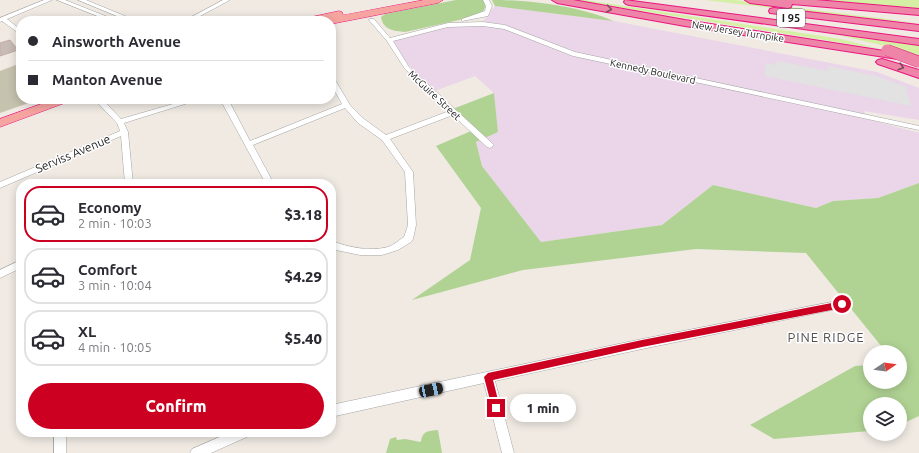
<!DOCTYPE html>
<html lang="en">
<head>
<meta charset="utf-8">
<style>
  body { margin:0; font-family:Ubuntu,sans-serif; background:#f7f7f7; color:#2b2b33; height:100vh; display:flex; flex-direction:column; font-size:15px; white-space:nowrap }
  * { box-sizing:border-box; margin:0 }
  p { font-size:13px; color:#7c7c81 }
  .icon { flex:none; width:22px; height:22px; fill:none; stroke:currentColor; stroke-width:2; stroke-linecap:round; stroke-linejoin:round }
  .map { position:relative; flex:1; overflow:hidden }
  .side { position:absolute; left:16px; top:179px; width:320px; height:258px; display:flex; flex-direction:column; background:#fff; border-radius:16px; box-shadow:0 2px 10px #0003 }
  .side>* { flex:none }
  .guide { position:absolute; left:16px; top:16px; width:320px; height:88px; border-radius:16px; box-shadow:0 2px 10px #0003; display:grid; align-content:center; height:88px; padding:0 12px; background:#fff }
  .needle { width:26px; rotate:77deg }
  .fabs { position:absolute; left:863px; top:345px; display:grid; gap:8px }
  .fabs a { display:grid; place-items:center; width:44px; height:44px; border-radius:50%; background:#fff; box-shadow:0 2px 10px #0003; font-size:20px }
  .end { position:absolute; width:18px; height:18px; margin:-9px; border:5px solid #cc0020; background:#fff; box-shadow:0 0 0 2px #fff }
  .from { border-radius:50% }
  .bubble { position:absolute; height:28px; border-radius:14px; background:#fff; box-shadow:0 2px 10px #0003; font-size:13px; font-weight:800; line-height:28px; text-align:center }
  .car { position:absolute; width:12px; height:24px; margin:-12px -6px; border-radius:5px; box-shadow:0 0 3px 1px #0007; background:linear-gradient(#222 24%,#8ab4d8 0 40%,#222 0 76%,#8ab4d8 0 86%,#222 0) }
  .guide b { display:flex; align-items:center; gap:14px; height:38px; font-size:15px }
  .guide b+b { border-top:1px solid #e1e1e2 }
  .guide i { width:10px; height:10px; background:#2b2b33 }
  ul { padding:7px 0 0; list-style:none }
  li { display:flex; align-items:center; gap:12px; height:56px; margin:0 8px 6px; padding:0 4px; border:2px solid #e1e1e2; border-radius:16px }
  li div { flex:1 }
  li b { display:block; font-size:15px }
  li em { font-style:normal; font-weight:800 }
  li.on { border-color:#cc0020 }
  li>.icon { width:36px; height:36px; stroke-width:1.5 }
  .primary-button { display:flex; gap:8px; margin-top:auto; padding:8px 12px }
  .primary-button a { flex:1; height:46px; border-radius:24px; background:#cc0020; color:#fff; font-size:16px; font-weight:800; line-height:46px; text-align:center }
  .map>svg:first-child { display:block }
  .industrial { fill:#ead5e9 }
  .construction { fill:#c5c2ae }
  .grass { fill:#d5efa5 }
  .forest { fill:#b0d394 }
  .parking { fill:#e2e2e2 }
  .building { fill:#c8bbb6; stroke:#c3ada4 }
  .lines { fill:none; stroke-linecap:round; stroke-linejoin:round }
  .minor-casing { stroke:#a5a5a5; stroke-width:1 }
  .trunk-casing { stroke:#ea157f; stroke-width:1 }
  .motorway-casing { stroke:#ea157f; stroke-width:2 }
  .minor { fill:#fff; fill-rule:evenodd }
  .trunk { fill:#f6a4a0; fill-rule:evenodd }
  .motorway { fill:#ee84a8; fill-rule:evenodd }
  .motorway-bridge-casing { stroke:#ea157f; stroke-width:12; stroke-linecap:butt }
  .motorway-bridge { stroke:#ee84a8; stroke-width:11 }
  .oneway { stroke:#7c4c5c }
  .route { fill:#cc0020 }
  .labels { text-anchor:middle; stroke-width:3; stroke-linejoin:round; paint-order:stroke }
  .far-street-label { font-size:10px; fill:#1e1e1e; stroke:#fff }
  .shield { fill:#fff; stroke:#626262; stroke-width:1 }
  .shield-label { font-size:11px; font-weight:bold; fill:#1e1e1e }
  .street-label { font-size:12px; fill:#1e1e1e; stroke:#fff }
  .neighbourhood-label { font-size:13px; letter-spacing:1px; fill:#515151; stroke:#fff }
</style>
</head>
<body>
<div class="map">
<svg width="919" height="453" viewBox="0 0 919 453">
  <rect width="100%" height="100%" fill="#f0eae3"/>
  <polygon class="industrial" points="495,6 589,18 593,17 877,72 919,88 919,120 864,111 867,119 919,133 919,183 878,198 833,201 816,208 713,185 662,225 541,242 482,166 476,142 498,132 494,93 475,76 432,92 389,42 438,28 481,24"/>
  <polygon class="construction" points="21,63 21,99 40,99 0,113 0,71"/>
  <g class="grass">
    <polygon points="574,0 585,0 841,39 880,49"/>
    <polygon points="705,0 735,0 919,23 847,17"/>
    <polygon points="809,0 919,0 919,10"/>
    <polygon points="838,35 919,45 919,56 885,46"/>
  </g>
  <g class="forest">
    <path d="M 456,0 L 482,0 L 486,4 L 484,10 L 477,16 L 405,32 C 394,31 383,30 381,17 L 385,14 Z"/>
    <path d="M 492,0 C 529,0 579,6 613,21 L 495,6 Z"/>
    <polygon points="494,93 498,132 476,142 482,166 541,242 662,225 713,185 816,208 833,201 878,198 919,183 919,416 900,425 900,404 870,404 870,431 774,439 750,425 855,366 870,365 870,382 900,382 900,352 886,352 806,253 696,249 523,270 412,300 470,260 481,208 436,146 471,131 450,110"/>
    <path d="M 438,430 L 442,453 L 386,453 L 390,439 L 396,437 L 397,440 L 405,439 L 421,442 C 422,431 428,431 438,430 Z"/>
  </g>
  <polygon class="parking" points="777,61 829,71 828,66 876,76 906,87 911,106 765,76 765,63 776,65 775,62"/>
  <polygon class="building" points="10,40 18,50 0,56 0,43"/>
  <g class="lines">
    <g class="minor-casing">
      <g id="minor">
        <polygon points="44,0 52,0 7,19 21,30 21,35 2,21 0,22 0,18"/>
        <polygon points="57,0 65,0 118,21 110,21"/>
        <polygon points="78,0 86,0 137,21 129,21"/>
        <polygon points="223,0 230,0 191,21 184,21"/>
        <polygon points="483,0 489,0 492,6 488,16 462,21 462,19 485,11 486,6"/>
        <path d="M 370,19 L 374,19 L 390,38 L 448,23 L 483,22 L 505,25 L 575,52 L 919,126 L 919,130 L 573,56 L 504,29 L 483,26 L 448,27 L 393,41 L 409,67 L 494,145 L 490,148 L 487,147 L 453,115 L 390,139 L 413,172 L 416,225 L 413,239 L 411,242 L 398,250 L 382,255 L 360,255 L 331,249 L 331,241 C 349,247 369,252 388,247 C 394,245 399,240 404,237 L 408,225 L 405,172 L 382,140 L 358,123 L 345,108 L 253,145 L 274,184 L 266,184 L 220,99 L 228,99 L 250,141 L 342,104 L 331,84 L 331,76 L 334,78 L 350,105 L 364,119 L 386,135 L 449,111 L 405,69 L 387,41 L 369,20 Z"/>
        <polygon points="94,99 102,99 121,119 190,99 201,99 124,123 128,132 133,184 125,184 121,136 0,188 0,182 120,131 117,123"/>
        <polygon points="21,260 21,268 0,278 0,270"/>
        <polygon points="842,300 846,301 847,304 846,307 842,308 642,349 495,381 514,453 502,453 484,383 331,417 331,405 642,339"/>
        <rect x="54" y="432" width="12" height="21"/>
        <polygon points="231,432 251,432 249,436 211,453 190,453 192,449"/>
      </g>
    </g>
    <g class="trunk-casing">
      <g id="trunk">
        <polygon points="424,0 443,0 438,3 331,24 331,21 324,21 325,20 300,21 302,19 339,11 342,12 343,15"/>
        <polygon points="55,99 72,99 70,101 0,127 0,119"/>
      </g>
    </g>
    <g class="motorway-casing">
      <g id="motorway">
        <polygon points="552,0 573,0 685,20 904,54 910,57 904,60 685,26 557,3"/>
        <polygon points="625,0 919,39 919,45 629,5 626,4 624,2"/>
        <polygon points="745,0 816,0 919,9 919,15 792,4 791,7 788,8 750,3"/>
        <polygon points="774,8 919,25 919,31 770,13 769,11 770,9"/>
        <polygon points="882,59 919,70 919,78 878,64 876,62 878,60"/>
      </g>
    </g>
    <use href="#minor" class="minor"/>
    <use href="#trunk" class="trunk"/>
    <use href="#motorway" class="motorway"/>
    <g class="motorway-bridge-casing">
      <polyline id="motorway-bridge" points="887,50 919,62"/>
    </g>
    <use href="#motorway-bridge" class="motorway-bridge"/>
  </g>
  <defs><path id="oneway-chevron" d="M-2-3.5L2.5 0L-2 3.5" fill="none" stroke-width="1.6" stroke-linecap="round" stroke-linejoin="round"/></defs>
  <g class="oneway">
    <use href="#oneway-chevron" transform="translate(609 9) rotate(10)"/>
    <use href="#oneway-chevron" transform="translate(901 67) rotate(18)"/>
  </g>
  <polygon class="route" points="842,301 845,304 842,308 642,347 493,380 500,408 496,412 492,408 484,377 488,373 642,340"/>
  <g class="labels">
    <g class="far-street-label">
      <text transform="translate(738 31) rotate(9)" y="4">New Jersey Turnpike</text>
      <text transform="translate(653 71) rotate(12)" y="4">Kennedy Boulevard</text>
      <text transform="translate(435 95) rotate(43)" y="4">McGuire Street</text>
    </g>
    <rect class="shield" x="777" y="9" width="28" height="18" rx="3"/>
    <g class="shield-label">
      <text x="791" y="22">I 95</text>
    </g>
    <g class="street-label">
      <text transform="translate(73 154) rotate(-23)" y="4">Serviss Avenue</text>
    </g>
    <g class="neighbourhood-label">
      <text x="826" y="342">PINE RIDGE</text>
    </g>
  </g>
</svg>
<div class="fabs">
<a><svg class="needle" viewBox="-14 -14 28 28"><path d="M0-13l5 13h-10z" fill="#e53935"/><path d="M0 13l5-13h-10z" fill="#7c7c81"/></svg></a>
<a><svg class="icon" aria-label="layers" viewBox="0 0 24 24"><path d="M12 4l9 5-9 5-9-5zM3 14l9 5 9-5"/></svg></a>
</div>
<i class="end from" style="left:842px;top:304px"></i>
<i class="end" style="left:496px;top:408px"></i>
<div class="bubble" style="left:510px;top:394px;width:66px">1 min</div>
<i class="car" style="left:431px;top:390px;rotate:78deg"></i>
<div class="guide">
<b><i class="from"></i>Ainsworth Avenue</b>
<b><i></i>Manton Avenue</b>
</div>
<section class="side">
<ul>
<li class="on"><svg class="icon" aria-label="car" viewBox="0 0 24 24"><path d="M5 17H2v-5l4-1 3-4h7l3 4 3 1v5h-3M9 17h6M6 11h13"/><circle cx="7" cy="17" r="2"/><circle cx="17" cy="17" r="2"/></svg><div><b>Economy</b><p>2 min · 10:03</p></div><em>$3.18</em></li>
<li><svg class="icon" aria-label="car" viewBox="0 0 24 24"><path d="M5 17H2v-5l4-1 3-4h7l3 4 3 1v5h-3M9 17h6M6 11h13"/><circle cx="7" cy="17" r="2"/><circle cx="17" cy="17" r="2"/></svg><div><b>Comfort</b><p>3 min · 10:04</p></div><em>$4.29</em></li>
<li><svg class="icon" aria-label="car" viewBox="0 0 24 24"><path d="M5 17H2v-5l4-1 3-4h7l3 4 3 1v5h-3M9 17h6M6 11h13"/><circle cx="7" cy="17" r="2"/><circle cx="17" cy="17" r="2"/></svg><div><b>XL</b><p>4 min · 10:05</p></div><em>$5.40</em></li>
</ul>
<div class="primary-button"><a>Confirm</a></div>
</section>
</div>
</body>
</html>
